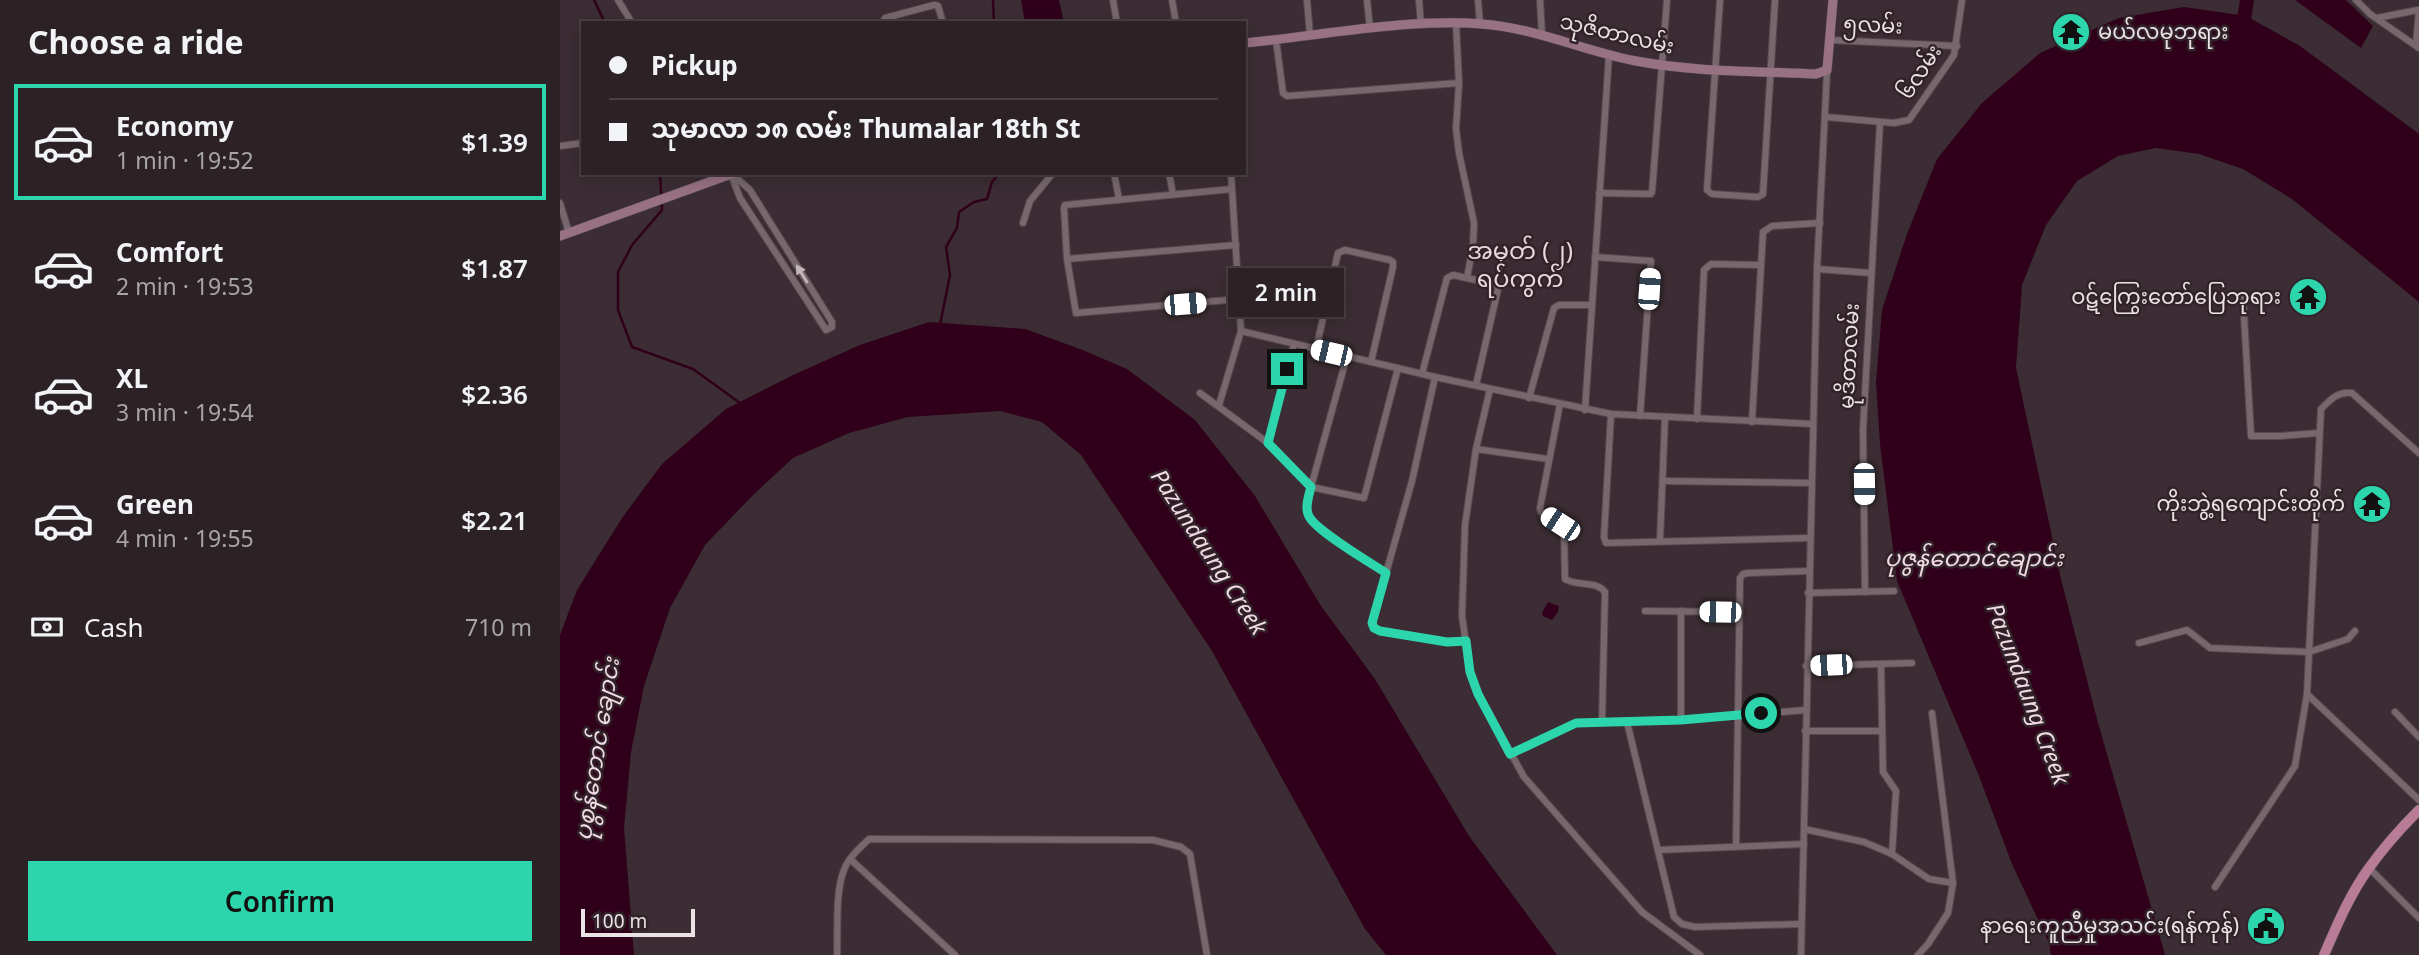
<!DOCTYPE html>
<html lang="en">
<head>
<meta charset="utf-8">
<style>
  body { margin:0; font-family:"Noto Sans","Noto Sans Myanmar",sans-serif; background:#342a2e; color:#f1f3f6; height:100vh; display:flex; flex-direction:column; font-size:26px; white-space:nowrap }
  * { box-sizing:border-box; margin:0 }
  p { font-size:23px; color:#a6a4a7 }
  .icon { flex:none; width:38px; height:38px; fill:none; stroke:currentColor; stroke-width:2; stroke-linecap:round; stroke-linejoin:round }
  .map { position:relative; flex:1; overflow:hidden }
  .panel { display:flex; flex-direction:column; background:#2c2226; width:560px }
  .panel>* { flex:none }
  .top-card { position:absolute; left:21px; top:21px; width:665px; height:154px; border-radius:0px; box-shadow:0 4px 18px #0003,0 0 0 2px #483f43; display:grid; align-content:center; height:154px; padding:0 28px; background:#2c2226 }
  .scale { position:absolute; left:21px; bottom:18px; width:114px; box-sizing:border-box; padding-left:7px; border:4px solid #ebe2e6; border-top:0; font-size:19px; line-height:24px; white-space:nowrap; color:#ebe2e6; -webkit-text-stroke:5px #312329; paint-order:stroke }
  .end { position:absolute; width:32px; height:32px; margin:-16px; border:9px solid #2cd5ab; background:#111; box-shadow:0 0 0 4px #111 }
  .from { border-radius:50% }
  .bubble { position:absolute; height:49px; border-radius:0px; background:#2c2226; box-shadow:0 4px 18px #0003,0 0 0 2px #483f43; font-size:23px; font-weight:600; line-height:49px; text-align:center }
  .car { position:absolute; width:21px; height:42px; margin:-21px -10px; border-radius:9px; box-shadow:0 0 5px 2px #0007; background:linear-gradient(#fff 24%,#345 0 40%,#fff 0 76%,#345 0 86%,#fff 0) }
  .top-card b { display:flex; align-items:center; gap:24px; height:66px; font-size:26px }
  .top-card b+b { border-top:2px solid #483f43 }
  .top-card i { width:18px; height:18px; background:#f1f3f6 }
  ul { padding:0; list-style:none }
  li { display:flex; align-items:center; gap:21px; height:116px; margin:0 14px 10px; padding:0 14px; border:4px solid transparent; border-radius:0px }
  li div { flex:1 }
  li b { display:block; font-size:26px }
  li em { font-style:normal; font-weight:600 }
  li.active { border-color:#2cd5ab }
  li>.icon { width:63px; height:63px; stroke-width:1.5 }
  h2 { padding:0 28px; font-size:32px; line-height:84px }
  .pay { display:flex; align-items:center; gap:18px; height:77px; padding:0 28px; font-size:26px }
  .pay p { margin-inline-start:auto }
  .action { display:flex; gap:14px; margin-top:auto; padding:14px 28px }
  .action a { flex:1; height:80px; border-radius:0px; background:#2cd5ab; color:#111; font-size:28px; font-weight:600; line-height:80px; text-align:center }
  main { display:flex; flex:1; min-height:0 }
  .map>svg:first-child { display:block }
  .water { fill:#30001b }
  .lines { fill:none; stroke-linecap:round; stroke-linejoin:round }
  .stream { stroke:#30001b; stroke-width:2.5 }
  .river { stroke:#30001b; stroke-width:14 }
  .street-casing { stroke:#564a50; stroke-width:8 }
  .secondary-casing { stroke:#564a50; stroke-width:10 }
  .primary-casing { stroke:#564a50; stroke-width:11 }
  .street { stroke:#78686e; stroke-width:6 }
  .secondary { stroke:#987283; stroke-width:9 }
  .primary { stroke:#b87c97; stroke-width:10 }
  .oneway { fill:#c3b7bc }
  .route { stroke:#2cd5ab; stroke-width:9 }
  .labels { text-anchor:middle; stroke-width:5; stroke-linejoin:round; paint-order:stroke }
  .street-label { font-size:21px; fill:#ebe2e6; stroke:#312329 }
  .poi-label { font-size:21px; fill:#ebe2e6; stroke:#312329; text-anchor:end }
  .water-label { font-size:23px; font-style:italic; fill:#f1dae3; stroke:#312329 }
  .quarter-label { font-size:24px; fill:#ead8df; stroke:#312329 }
</style>
</head>
<body>
<main>
<section class="panel">
<h2>Choose a ride</h2>
<ul>
<li class="active"><svg class="icon" aria-label="car" viewBox="0 0 24 24"><path d="M5 17H2v-5l4-1 3-4h7l3 4 3 1v5h-3M9 17h6M6 11h13"/><circle cx="7" cy="17" r="2"/><circle cx="17" cy="17" r="2"/></svg><div><b>Economy</b><p>1 min · 19:52</p></div><em>$1.39</em></li>
<li><svg class="icon" aria-label="car" viewBox="0 0 24 24"><path d="M5 17H2v-5l4-1 3-4h7l3 4 3 1v5h-3M9 17h6M6 11h13"/><circle cx="7" cy="17" r="2"/><circle cx="17" cy="17" r="2"/></svg><div><b>Comfort</b><p>2 min · 19:53</p></div><em>$1.87</em></li>
<li><svg class="icon" aria-label="car" viewBox="0 0 24 24"><path d="M5 17H2v-5l4-1 3-4h7l3 4 3 1v5h-3M9 17h6M6 11h13"/><circle cx="7" cy="17" r="2"/><circle cx="17" cy="17" r="2"/></svg><div><b>XL</b><p>3 min · 19:54</p></div><em>$2.36</em></li>
<li><svg class="icon" aria-label="car" viewBox="0 0 24 24"><path d="M5 17H2v-5l4-1 3-4h7l3 4 3 1v5h-3M9 17h6M6 11h13"/><circle cx="7" cy="17" r="2"/><circle cx="17" cy="17" r="2"/></svg><div><b>Green</b><p>4 min · 19:55</p></div><em>$2.21</em></li>
</ul>
<div class="pay"><svg class="icon" aria-label="cash" viewBox="0 0 24 24"><path d="M3 7h18v10H3z"/><circle cx="12" cy="12" r="2"/></svg>Cash<p>710 m</p></div>
<div class="action"><a>Confirm</a></div>
</section>
<div class="map">
<svg width="1859" height="955" viewBox="0 0 1859 955">
  <rect width="100%" height="100%" fill="#3b2d33"/>
  <g class="water">
    <polygon points="461,0 499,0 504,23 465,23"/>
    <polygon points="1735,0 1786,0 1813,26 1801,48"/>
    <polygon points="1624,7 1686,16 1740,46 1859,134 1859,302 1732,199 1683,169 1639,154 1596,148 1558,156 1517,181 1486,225 1462,285 1456,368 1501,579 1538,723 1605,955 1491,955 1489,943 1452,864 1419,776 1337,581 1320,444 1316,383 1322,310 1347,234 1377,159 1422,103 1480,53 1559,18"/>
    <polygon points="369,322 465,329 520,349 567,369 635,420 695,496 761,606 815,679 909,836 997,955 826,955 805,929 652,651 521,455 482,422 440,411 348,417 289,433 233,458 193,495 145,545 110,608 84,686 71,752 64,828 74,955 0,955 0,635 17,590 62,518 102,464 166,409 231,376 300,345"/>
    <polygon points="988,602 999,606 998,612 992,620 983,616 982,613"/>
  </g>
  <g class="lines">
    <g class="stream">
      <polyline points="34,0 45,23"/>
      <polyline points="433,0 434,23"/>
      <polyline points="100,173 102,210 72,245 58,272 58,310 72,347 133,369 180,403"/>
      <polyline points="380,325 390,275 386,247 397,228 399,212 414,202 427,199 432,182 439,173"/>
    </g>
    <polyline class="river" points="1682,33 1687,0"/>
    <g class="street-casing">
      <g id="street">
        <polyline points="58,0 72,23"/>
        <polyline points="553,0 557,23"/>
        <polyline points="612,0 616,23"/>
        <polyline points="747,0 750,36"/>
        <polyline points="807,0 810,29"/>
        <polyline points="859,0 861,25"/>
        <polyline points="918,0 920,24"/>
        <polyline points="980,0 982,35"/>
        <polyline points="1160,0 1147,190 1152,194 1198,197 1203,194 1215,0"/>
        <polyline points="1796,0 1810,14 1859,48"/>
        <polyline points="1817,18 1858,10"/>
        <polyline points="323,23 325,18 374,5 378,6 383,23"/>
        <polyline points="896,24 899,83 896,129 899,153 914,223 913,246 907,278"/>
        <polyline points="716,40 723,93 727,96 899,83"/>
        <polyline points="1270,40 1397,46"/>
        <polyline points="1856,45 1859,10"/>
        <polyline points="1266,117 1334,123 1349,120 1394,55 1402,0"/>
        <polyline points="0,146 23,143"/>
        <polyline points="171,173 190,190 272,322 272,327 266,330 180,198 171,174"/>
        <polyline points="554,173 559,199"/>
        <polyline points="609,173 613,194"/>
        <polyline points="671,173 681,331 875,377 1051,414 1253,424"/>
        <polyline points="672,189 505,205 504,208 507,259 516,313 679,299"/>
        <polyline points="1039,193 1091,194 1092,192 1107,0"/>
        <polyline points="0,203 9,233"/>
        <polyline points="463,223 470,201 493,173"/>
        <polyline points="1035,257 1091,261 1080,416"/>
        <polyline points="507,259 676,245"/>
        <polyline points="1257,269 1311,273"/>
        <polyline points="1683,299 1691,436 1720,436 1759,433"/>
        <polyline points="756,349 778,253 785,250 830,260 833,262 833,267 811,362"/>
        <polyline points="787,356 751,487 747,509 751,521 789,549 826,573"/>
        <polyline points="862,374 887,278 893,275 934,284 938,285 938,289 916,385"/>
        <polyline points="875,377 852,481 812,623 814,628 820,631 887,642 906,641"/>
        <polyline points="930,389 916,449 905,525 902,616 910,672 918,694 964,777 1082,912 1140,955"/>
        <polyline points="640,393 708,443 751,487"/>
        <polyline points="969,398 994,308 999,305 1032,305"/>
        <path d="M 1000,404 L 980,508 L 981,512 L 1004,529 L 1005,579 C 1018,587 1036,580 1045,592 L 1042,723"/>
        <polyline points="659,405 681,331"/>
        <polyline points="1025,410 1049,55"/>
        <polyline points="1051,414 1044,537 1046,543 1250,538"/>
        <polyline points="1137,419 1144,270 1151,264 1200,265"/>
        <polyline points="1192,422 1203,232 1212,226 1260,223"/>
        <polyline points="708,443 734,344"/>
        <polyline points="916,449 988,459"/>
        <path d="M 1859,453 L 1792,393 C 1778,391 1770,400 1761,409 L 1747,694 L 1859,800"/>
        <polyline points="1103,481 1251,483"/>
        <polyline points="751,487 804,498 838,368"/>
        <polyline points="1100,540 1105,418"/>
        <polyline points="1305,592 1303,430 1320,122"/>
        <polyline points="1248,593 1334,591"/>
        <polyline points="1085,611 1179,612"/>
        <polyline points="1121,611 1121,720"/>
        <polyline points="1579,643 1627,630 1650,648 1749,652 1788,639 1795,631"/>
        <polyline points="1321,664 1323,772 1336,791 1332,854"/>
        <polyline points="1246,666 1352,663"/>
        <polyline points="1835,712 1859,737"/>
        <polyline points="1067,722 1114,917 1122,924 1135,927 1240,924"/>
        <polyline points="1245,731 1322,731"/>
        <polyline points="950,754 1016,723 1121,720 1246,710"/>
        <polyline points="1244,829 1304,842 1332,854 1369,879 1393,883"/>
        <polyline points="1176,846 1180,578 1183,574 1188,573 1249,571"/>
        <polyline points="1098,850 1244,844"/>
        <polyline points="290,859 395,955"/>
        <polyline points="1809,868 1859,918"/>
        <polyline points="1655,887 1735,766 1747,694"/>
        <path d="M 277,955 C 278,931 275,892 284,870 C 288,858 300,848 309,839 L 593,840 L 621,847 L 630,854 L 647,955"/>
        <polyline points="1241,955 1257,269 1267,72"/>
        <polyline points="1358,955 1368,944 1388,913 1393,883 1372,713"/>
      </g>
    </g>
    <g class="secondary-casing">
      <g id="secondary">
        <path d="M 684,43 C 759,36 848,18 922,24 C 975,28 1024,51 1076,61 C 1134,72 1196,71 1256,74 L 1267,70 L 1273,0"/>
        <polyline points="0,236 174,173"/>
      </g>
    </g>
    <g class="primary-casing">
      <path id="primary" d="M 1764,955 C 1777,925 1790,894 1809,868 C 1824,847 1841,828 1859,810"/>
    </g>
    <use href="#street" class="street"/>
    <use href="#secondary" class="secondary"/>
    <use href="#primary" class="primary"/>
  </g>
  <defs><path id="oneway-solid" d="M-6-.8H1V-3.2L6.5 0L1 3.2V.8H-6Z" transform="scale(1.75)"/></defs>
  <use class="oneway" href="#oneway-solid" transform="translate(242 274) rotate(-122)"/>
  <g class="lines">
    <path class="route" d="M 727,369 L 708,443 L 751,487 C 749,495 745,506 748,514 C 752,529 811,563 826,573 L 812,623 L 814,628 L 820,631 L 887,642 L 906,641 L 910,672 L 918,694 L 950,754 L 1016,723 L 1121,720 L 1201,713"/>
  </g>
  <defs>
    <g id="temple-disc" transform="scale(2.0125)"><circle r="9.5" fill="#2cd5ab" stroke="#312329"/><path d="M0-6L5-2H3V0L6.5 2.5H4V6H1.5V3h-3V6H-4V2.5H-6.5L-3 0V-2H-5Z" fill="#111"/></g>
    <g id="civic-disc" transform="scale(2.0125)"><circle r="9.5" fill="#2cd5ab" stroke="#312329"/><path d="M-.6-6.5H3V-4.5H.6V-3L4-1V1h2V6H-6V1h2V-1L-.6-3ZM-1.2 2.5V6h2.4V2.5Z" fill="#111"/></g>
  </defs>
  <g fill-rule="evenodd">
    <use href="#temple-disc" x="1511" y="32"/>
    <use href="#temple-disc" x="1748" y="297"/>
    <use href="#temple-disc" x="1812" y="504"/>
    <use href="#civic-disc" x="1706" y="926"/>
  </g>
  <g class="labels">
    <g class="street-label">
      <text transform="translate(1313 25) rotate(3)" y="7">၅လမ်း</text>
      <text transform="translate(1057 34) rotate(13)" y="7">သုဇိတာလမ်း</text>
      <text transform="translate(1360 72) rotate(-57)" y="7">၆လမ်း</text>
      <text transform="translate(1289 356) rotate(-87)" y="7">မုဒိတာလမ်း</text>
    </g>
    <g class="poi-label">
      <text x="1538" y="39" text-anchor="start">မယ်လမုဘုရား</text>
      <text x="1721" y="304">ဝဋ်ကြွေးတော်ပြေဘုရား</text>
      <text x="1785" y="511">ကိုးဘွဲ့ရကျောင်းတိုက်</text>
      <text x="1679" y="933">နာရေးကူညီမှုအသင်း(ရန်ကုန်)</text>
    </g>
    <g class="water-label">
      <text transform="translate(649 552) rotate(57)" y="8">Pazundaung Creek</text>
      <text x="1414" y="566">ပုဇွန်တောင်ချောင်း</text>
      <text transform="translate(1468 694) rotate(69)" y="8">Pazundaung Creek</text>
      <text transform="translate(37 749) rotate(-81)" y="8">ပုစွန်တောင် ချောင်း</text>
    </g>
    <g class="quarter-label">
      <text x="960" y="259">အမှတ် (၂)<tspan x="960" dy="28">ရပ်ကွက်</tspan></text>
    </g>
  </g>
</svg>
<div class="scale">100 m</div>
<i class="end from" style="left:1201px;top:713px"></i>
<i class="end" style="left:727px;top:369px"></i>
<div class="bubble" style="left:668px;top:268px;width:116px">2 min</div>
<i class="car" style="left:1089px;top:289px;rotate:4deg"></i>
<i class="car" style="left:625px;top:304px;rotate:85deg"></i>
<i class="car" style="left:771px;top:353px;rotate:283deg"></i>
<i class="car" style="left:1304px;top:484px;rotate:179deg"></i>
<i class="car" style="left:1000px;top:524px;rotate:303deg"></i>
<i class="car" style="left:1160px;top:612px;rotate:271deg"></i>
<i class="car" style="left:1271px;top:665px;rotate:268deg"></i>
<div class="top-card">
<b><i class="from"></i>Pickup</b>
<b><i></i>သုမာလာ ၁၈ လမ်း Thumalar 18th St</b>
</div>
</div>
</main>
</body>
</html>
